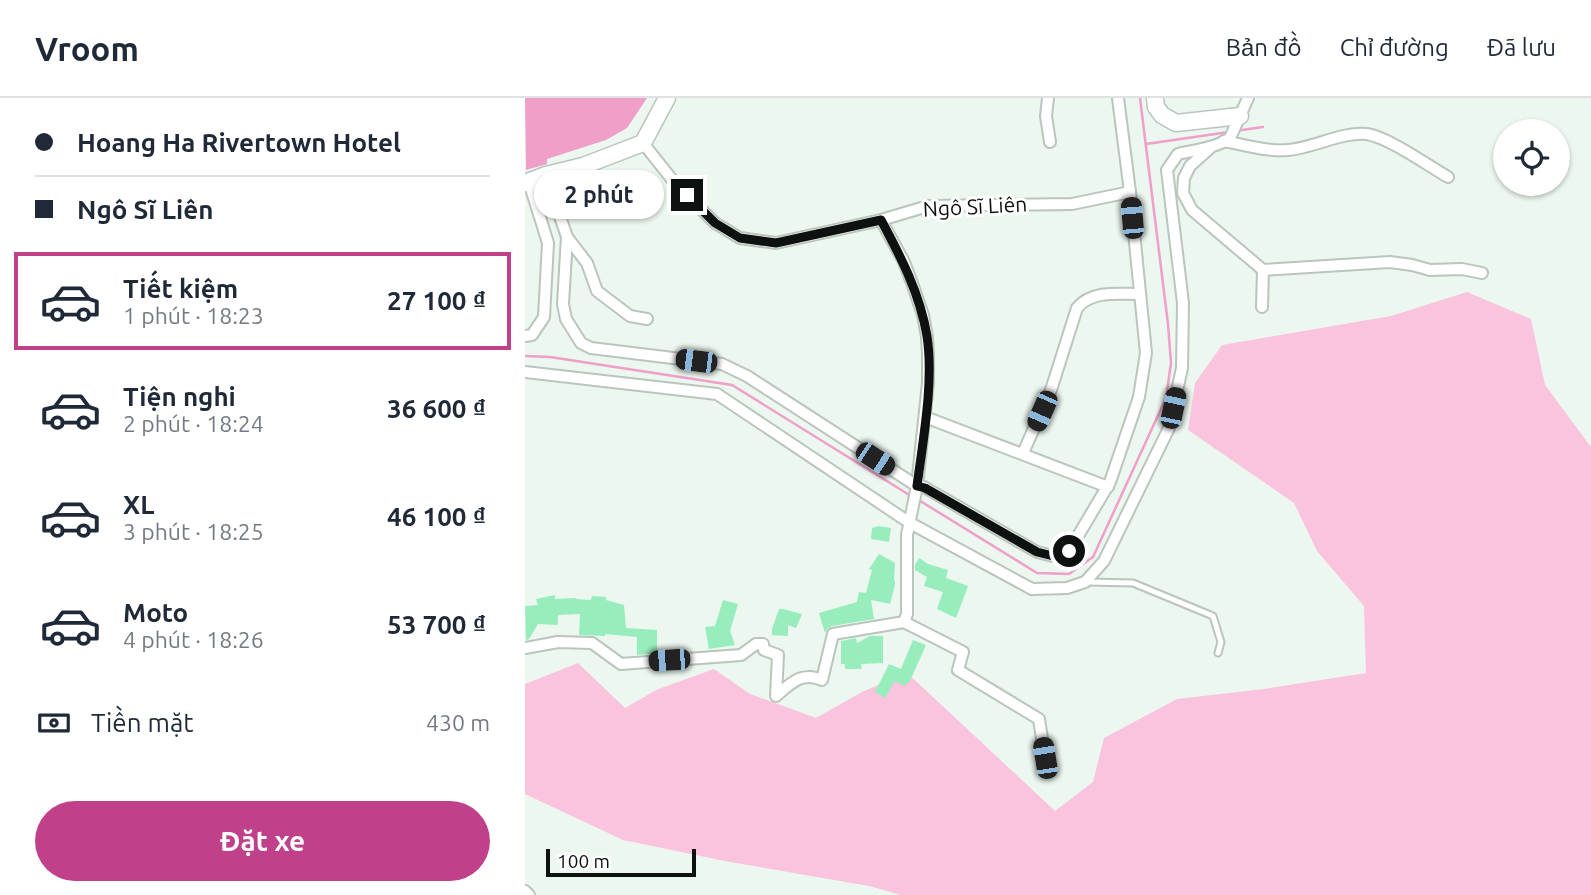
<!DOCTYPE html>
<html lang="vi">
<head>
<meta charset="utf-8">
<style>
  body { margin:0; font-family:Ubuntu,sans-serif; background:#f2f2f3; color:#1f2937; height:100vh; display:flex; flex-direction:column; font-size:26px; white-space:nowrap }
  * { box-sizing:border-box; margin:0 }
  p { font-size:23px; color:#747a83 }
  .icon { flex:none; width:38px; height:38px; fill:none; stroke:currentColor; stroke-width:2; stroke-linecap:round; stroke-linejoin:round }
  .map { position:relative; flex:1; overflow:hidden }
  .drawer { display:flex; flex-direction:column; background:#fff; width:525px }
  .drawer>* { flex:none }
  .hud { display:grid; align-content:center; height:154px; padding:0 35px; background:#fff }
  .tools { position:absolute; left:968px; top:21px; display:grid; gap:14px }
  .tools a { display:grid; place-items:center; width:77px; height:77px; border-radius:50%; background:#fff; box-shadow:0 2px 5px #0004; font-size:35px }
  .scale { position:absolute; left:21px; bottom:18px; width:150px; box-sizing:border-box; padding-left:7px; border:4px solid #0d110f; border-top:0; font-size:19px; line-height:24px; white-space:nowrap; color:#0d110f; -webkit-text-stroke:5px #fff; paint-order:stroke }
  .end { position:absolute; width:32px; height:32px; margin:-16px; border:9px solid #0d110f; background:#fff; box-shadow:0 0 0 4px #fff }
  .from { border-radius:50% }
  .bubble { position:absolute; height:49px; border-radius:24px; background:#fff; box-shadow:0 2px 5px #0004; font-size:23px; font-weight:700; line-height:49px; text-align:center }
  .car { position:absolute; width:21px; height:42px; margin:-21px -10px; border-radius:9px; box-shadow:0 0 5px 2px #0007; background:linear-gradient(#222 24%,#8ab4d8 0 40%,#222 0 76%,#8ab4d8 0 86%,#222 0) }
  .hud b { display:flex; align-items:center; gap:24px; height:66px; font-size:26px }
  .hud b+b { border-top:2px solid #e0e1e3 }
  .hud i { width:18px; height:18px; background:#1f2937 }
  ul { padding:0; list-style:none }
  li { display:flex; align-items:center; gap:21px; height:98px; margin:0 14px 10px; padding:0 21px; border:4px solid transparent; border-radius:0px }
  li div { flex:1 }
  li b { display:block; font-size:26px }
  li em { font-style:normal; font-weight:700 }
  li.active { border-color:#c0408a }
  li>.icon { width:63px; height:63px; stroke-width:1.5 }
  .pay { display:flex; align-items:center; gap:18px; height:77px; padding:0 35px; font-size:26px }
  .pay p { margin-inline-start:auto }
  .button { display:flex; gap:14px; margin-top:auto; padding:14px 35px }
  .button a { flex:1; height:80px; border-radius:42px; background:#c0408a; color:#fff; font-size:28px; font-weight:700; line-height:80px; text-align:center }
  header { display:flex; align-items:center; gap:42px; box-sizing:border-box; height:98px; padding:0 35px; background:#fff; border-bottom:2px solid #e0e1e3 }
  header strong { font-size:33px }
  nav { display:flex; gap:38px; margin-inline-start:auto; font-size:24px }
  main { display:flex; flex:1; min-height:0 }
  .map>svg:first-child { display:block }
  .green { fill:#fac4de }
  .water { fill:#f09fc8 }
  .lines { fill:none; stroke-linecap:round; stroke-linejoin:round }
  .stream { stroke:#f09fc8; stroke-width:2.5 }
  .building { fill:#98edbc }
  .lane-casing { stroke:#bac5bd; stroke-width:9 }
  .street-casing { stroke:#bac5bd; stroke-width:14 }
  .secondary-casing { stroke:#bac5bd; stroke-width:19 }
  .lane { stroke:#fff; stroke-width:5 }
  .street { stroke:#fff; stroke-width:10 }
  .secondary { stroke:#fff; stroke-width:16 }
  .route { stroke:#0d110f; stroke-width:9 }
  .labels { text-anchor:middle; stroke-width:6; stroke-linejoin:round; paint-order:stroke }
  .street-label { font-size:21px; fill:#0d110f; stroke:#fff }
</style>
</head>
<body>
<header>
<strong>Vroom</strong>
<nav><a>Bản đồ</a><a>Chỉ đường</a><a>Đã lưu</a></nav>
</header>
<main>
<section class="drawer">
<div class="hud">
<b><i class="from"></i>Hoang Ha Rivertown Hotel</b>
<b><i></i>Ngô Sĩ Liên</b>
</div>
<ul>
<li class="active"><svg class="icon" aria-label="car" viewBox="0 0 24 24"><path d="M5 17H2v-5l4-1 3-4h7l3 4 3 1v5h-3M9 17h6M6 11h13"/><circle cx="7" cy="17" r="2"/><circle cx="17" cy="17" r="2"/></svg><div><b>Tiết kiệm</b><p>1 phút · 18:23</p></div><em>27 100 ₫</em></li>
<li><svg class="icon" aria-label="car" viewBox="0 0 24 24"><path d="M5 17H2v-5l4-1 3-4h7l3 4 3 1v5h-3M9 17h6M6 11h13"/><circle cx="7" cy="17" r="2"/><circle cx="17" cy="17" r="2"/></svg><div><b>Tiện nghi</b><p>2 phút · 18:24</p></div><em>36 600 ₫</em></li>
<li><svg class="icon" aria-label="car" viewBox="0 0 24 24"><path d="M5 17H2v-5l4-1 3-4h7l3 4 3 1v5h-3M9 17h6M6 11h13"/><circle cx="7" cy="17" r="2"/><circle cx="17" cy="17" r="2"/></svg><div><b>XL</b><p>3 phút · 18:25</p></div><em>46 100 ₫</em></li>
<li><svg class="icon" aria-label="car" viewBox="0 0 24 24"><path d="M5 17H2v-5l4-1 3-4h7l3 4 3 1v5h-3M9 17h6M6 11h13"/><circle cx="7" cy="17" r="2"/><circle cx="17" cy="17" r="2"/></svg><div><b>Moto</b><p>4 phút · 18:26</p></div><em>53 700 ₫</em></li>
</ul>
<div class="pay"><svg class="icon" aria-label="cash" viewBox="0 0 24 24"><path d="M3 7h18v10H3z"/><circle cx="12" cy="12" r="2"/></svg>Tiền mặt<p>430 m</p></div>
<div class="button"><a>Đặt xe</a></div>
</section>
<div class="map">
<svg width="1066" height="797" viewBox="0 0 1066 797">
  <rect width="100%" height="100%" fill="#ebf7ef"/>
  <polygon class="green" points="942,194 1006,221 1020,287 1066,349 1066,797 376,797 344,788 205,764 98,742 0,696 0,586 53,565 100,610 131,592 189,571 225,596 291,620 337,594 353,587 378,571 530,713 568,684 579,640 652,601 739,591 841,575 839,508 792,453 769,405 663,332 670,285 697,247 866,218"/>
  <polygon class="water" points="0,0 122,0 102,30 81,42 22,61 22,66 1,72"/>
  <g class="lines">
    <g class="stream">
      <polyline points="710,33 738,29"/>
      <polyline points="621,46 704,34"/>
      <polyline points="0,258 25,259 207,287 386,398"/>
      <polyline points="392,401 512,475 544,476 568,459 641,300 646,265 643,226 615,0"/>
    </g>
  </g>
  <g class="building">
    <polygon points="354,428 366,430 364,444 346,441 347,430"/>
    <polygon points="354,456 370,465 369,482 370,483 370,487 365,506 346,502 349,521 307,528 302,531 300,535 294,515 332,504 334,494 341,495 347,472 344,471"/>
    <polygon points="394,460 403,466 423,472 421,480 443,488 431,520 412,511 418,494 399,488 402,479 390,472 390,467"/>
    <polygon points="30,497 30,501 51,500 51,501 66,502 67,498 81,499 81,502 99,507 101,530 132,532 132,555 112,557 112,539 80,536 80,538 54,537 55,516 33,517 33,527 13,526 4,541 1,542 0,508 13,507 11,501"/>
    <polygon points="198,502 213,506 205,533 210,547 184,551 180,529 190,528"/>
    <polygon points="254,511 258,511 277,516 271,530 263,527 263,538 247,537 247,531"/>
    <polygon points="345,538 358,538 358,565 336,566 337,571 320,571 320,566 316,566 316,543 331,540 332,545"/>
    <polygon points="388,542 401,547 385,583 379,588 370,583 360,600 350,594 364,566 376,571"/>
  </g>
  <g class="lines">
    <g class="lane-casing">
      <polyline id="lane" points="563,484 608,485 688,518 696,544 693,555"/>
    </g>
    <g class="street-casing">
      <g id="street">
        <polyline points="523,0 521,18 525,44"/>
        <path d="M 699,43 C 720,47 743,54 763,52 C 788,50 819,33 842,36 C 865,40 902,67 923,79"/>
        <polyline points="118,45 149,84 190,125 215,140 251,145 356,122 403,108 547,106 605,94 593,0"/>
        <polyline points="685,50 665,68 659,80 658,95 667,112 738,172 865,164 887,167 905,172 937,171 957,175"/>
        <polyline points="21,77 42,139 62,165 72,193 105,218 122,221"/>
        <polyline points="42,139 38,206 41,221 56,245 66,250 197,266 222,278 392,388 399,389 512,454 528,458 544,453 585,384 614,299 621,255 605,94"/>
        <polyline points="737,209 738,172"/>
        <polyline points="0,238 7,237 19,219 23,145 4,84"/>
        <path d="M 0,274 L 192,296 L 385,425 L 507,491 L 542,490 L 560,484 L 579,463 L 644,330 L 657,270 L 658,205 L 642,72 L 653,56 C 670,52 691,50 705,40 L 723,0"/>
        <polyline points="400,319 583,389"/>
        <path d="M 498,355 L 526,292 L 552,210 C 567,192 593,196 614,196"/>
        <polyline points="379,524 438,554 433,572 514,621 520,660"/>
        <path d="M 0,550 L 33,544 L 67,545 L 96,566 L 216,557 L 231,546 L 238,546 L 239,552 L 253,557 L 251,598 C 266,585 277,573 297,582 L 308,536 L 379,524 L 382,516 L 382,437 L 392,388 L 403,285 L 403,256 L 402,239 L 398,217 L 387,185 L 379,164 L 356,122"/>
        <polyline points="0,793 4,797"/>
      </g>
    </g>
    <g class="secondary-casing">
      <g id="secondary">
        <polyline points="630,0 631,9 637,17 651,25 715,18"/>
        <polyline points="0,85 21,77 58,68 118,45 142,0"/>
      </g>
    </g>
    <use href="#lane" class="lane"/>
    <use href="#street" class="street"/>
    <use href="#secondary" class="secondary"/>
  </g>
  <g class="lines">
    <path class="route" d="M 162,97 L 190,125 L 215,140 L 251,145 L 356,122 C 376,159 395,196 402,238 C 409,284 398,342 392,388 L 400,390 L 512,454 L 528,458 L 544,453"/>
  </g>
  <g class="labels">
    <g class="street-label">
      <text transform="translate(450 109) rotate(-3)" y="7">Ngô Sĩ Liên</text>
    </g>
  </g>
</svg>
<div class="tools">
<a><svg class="icon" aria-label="locate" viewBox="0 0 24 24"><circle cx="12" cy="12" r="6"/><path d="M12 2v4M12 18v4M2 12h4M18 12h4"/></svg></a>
</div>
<div class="scale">100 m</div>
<i class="end from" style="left:544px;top:453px"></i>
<i class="end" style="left:162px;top:97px"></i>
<div class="bubble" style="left:9px;top:72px;width:130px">2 phút</div>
<i class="car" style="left:607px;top:120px;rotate:355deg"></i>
<i class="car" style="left:171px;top:263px;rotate:277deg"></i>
<i class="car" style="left:648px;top:310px;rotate:12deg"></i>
<i class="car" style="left:517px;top:313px;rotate:204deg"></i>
<i class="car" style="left:350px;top:361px;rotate:123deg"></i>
<i class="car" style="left:144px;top:562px;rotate:266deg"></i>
<i class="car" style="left:520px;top:660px;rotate:351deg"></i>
</div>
</main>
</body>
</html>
